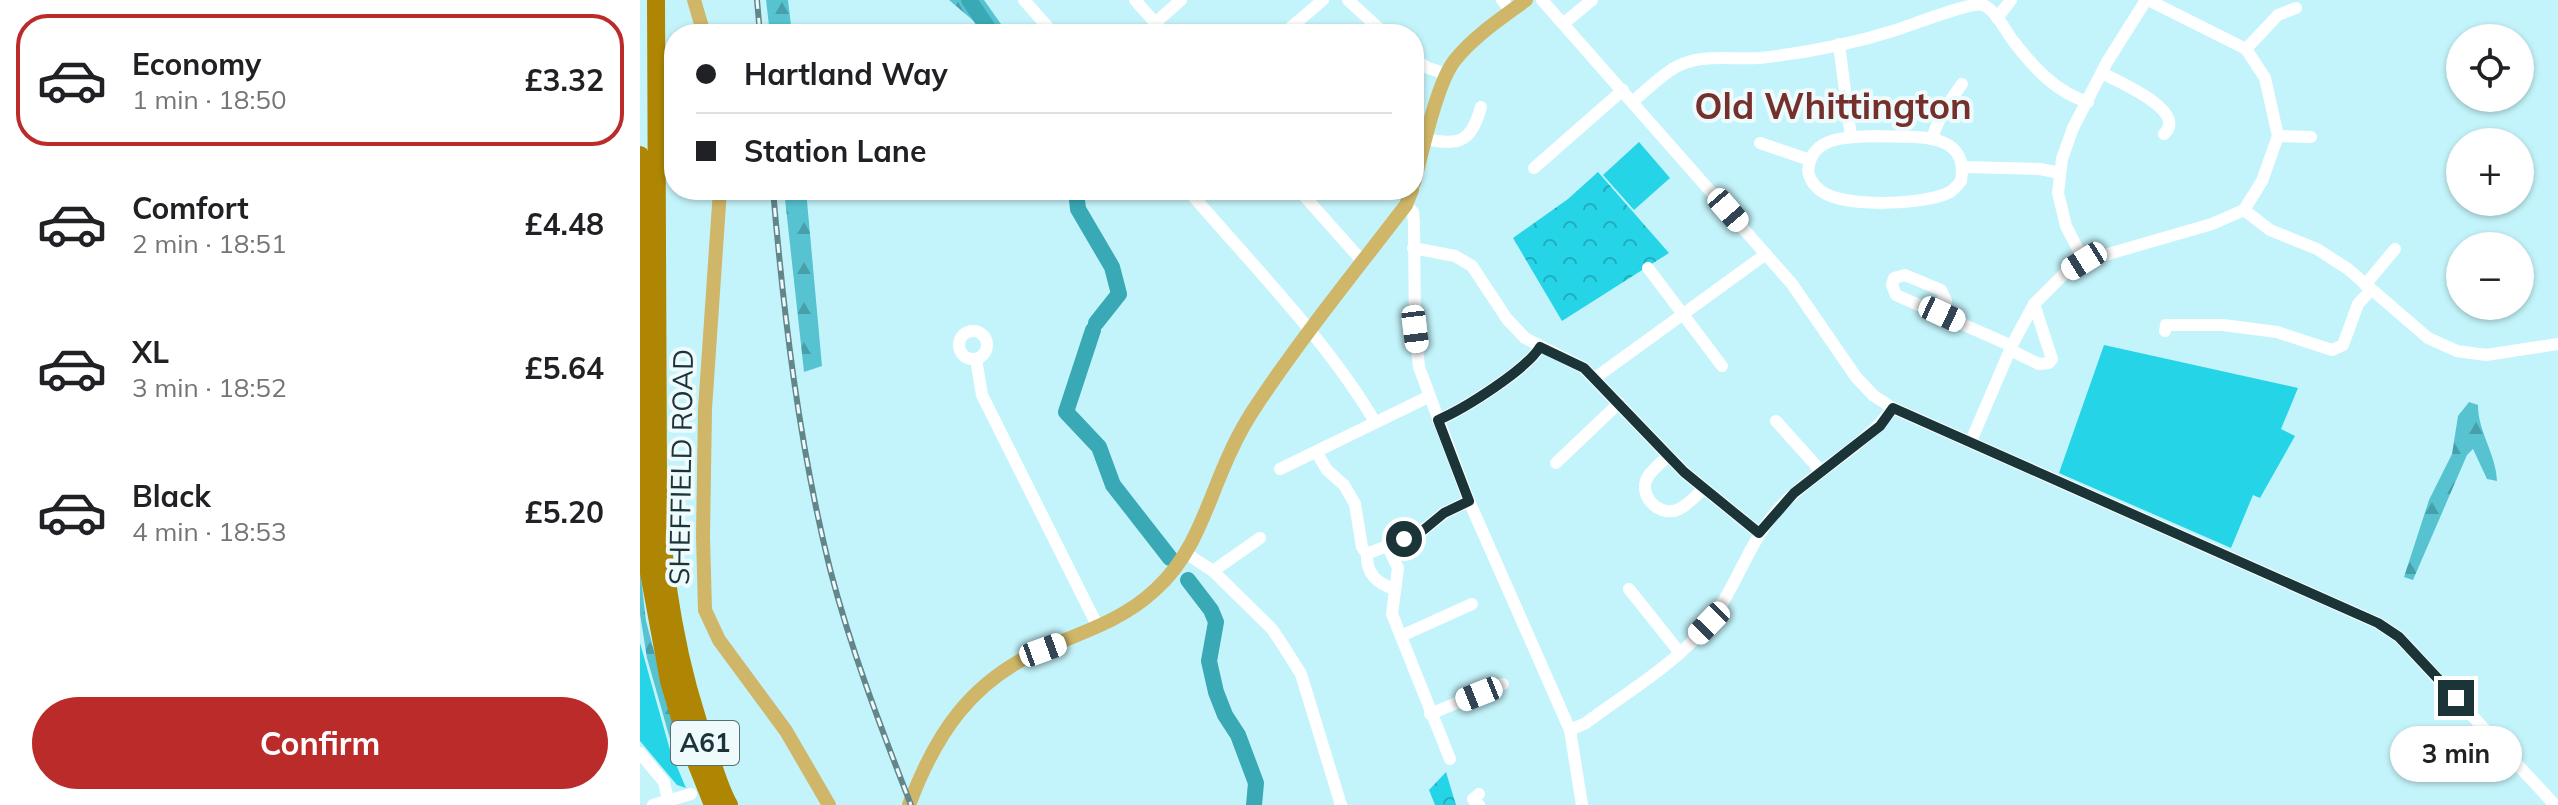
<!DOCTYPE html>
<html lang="en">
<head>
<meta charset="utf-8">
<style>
  body { margin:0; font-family:Mulish,sans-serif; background:#f2f2f2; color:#202124; height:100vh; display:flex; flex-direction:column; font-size:30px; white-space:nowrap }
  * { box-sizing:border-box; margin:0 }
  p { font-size:26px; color:#757577 }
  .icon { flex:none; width:44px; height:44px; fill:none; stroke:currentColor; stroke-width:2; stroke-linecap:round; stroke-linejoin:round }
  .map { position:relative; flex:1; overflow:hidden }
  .panel { display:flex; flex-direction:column; background:#fff; width:640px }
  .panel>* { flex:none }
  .hud { position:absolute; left:24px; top:24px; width:760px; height:176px; border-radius:32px; box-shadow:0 2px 6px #0004; display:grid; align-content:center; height:176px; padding:0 32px; background:#fff }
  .tools { position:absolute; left:1806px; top:24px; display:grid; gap:16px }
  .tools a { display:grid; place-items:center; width:88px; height:88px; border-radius:50%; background:#fff; box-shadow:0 2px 6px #0004; font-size:40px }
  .end { position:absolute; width:36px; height:36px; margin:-18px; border:10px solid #1b3437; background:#fff; box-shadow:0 0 0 4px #fff }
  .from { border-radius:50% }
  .bubble { position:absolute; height:56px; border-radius:28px; background:#fff; box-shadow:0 2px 6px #0004; font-size:26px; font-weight:700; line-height:56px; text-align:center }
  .car { position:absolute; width:24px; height:48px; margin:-24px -12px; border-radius:10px; box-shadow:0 0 6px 2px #0007; background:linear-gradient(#fff 24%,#345 0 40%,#fff 0 76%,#345 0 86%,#fff 0) }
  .hud b { display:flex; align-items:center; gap:28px; height:76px; font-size:30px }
  .hud b+b { border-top:2px solid #e0e0e0 }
  .hud i { width:20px; height:20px; background:#202124 }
  ul { padding:14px 0 0; list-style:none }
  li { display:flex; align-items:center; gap:24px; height:132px; margin:0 16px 12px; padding:0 16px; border:4px solid transparent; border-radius:32px }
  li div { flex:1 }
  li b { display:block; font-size:30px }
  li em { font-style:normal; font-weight:700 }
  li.current { border-color:#ba2b29 }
  li>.icon { width:72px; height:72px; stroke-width:1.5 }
  .action { display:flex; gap:16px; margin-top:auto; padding:16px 32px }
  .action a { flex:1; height:92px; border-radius:48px; background:#ba2b29; color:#fff; font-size:32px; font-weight:700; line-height:92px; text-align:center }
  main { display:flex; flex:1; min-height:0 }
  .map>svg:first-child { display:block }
  .green { fill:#26d4e7 }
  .forest { fill:url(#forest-firs) }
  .park { fill:url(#park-crowns) }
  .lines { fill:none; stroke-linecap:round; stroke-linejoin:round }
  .river { stroke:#39a9b6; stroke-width:16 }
  .minor { stroke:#fff; stroke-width:12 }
  .major { stroke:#cfb668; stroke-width:14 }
  .highway { stroke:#af8604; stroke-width:18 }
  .rail-casing { stroke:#63868b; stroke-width:6 }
  .rail { stroke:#eefafc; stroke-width:3; stroke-dasharray:9; stroke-linecap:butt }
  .route { stroke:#1b3437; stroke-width:10 }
  .labels { text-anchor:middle; stroke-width:8; stroke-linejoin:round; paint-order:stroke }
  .shield { fill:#eefafc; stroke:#5a6f72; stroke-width:2 }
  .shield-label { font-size:26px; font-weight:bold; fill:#1b3437 }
  .street-label { font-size:28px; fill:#1b3437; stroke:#eefafc }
  .district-label { font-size:36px; font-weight:bold; fill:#76302b; stroke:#eefafc }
</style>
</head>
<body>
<main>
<section class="panel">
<ul>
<li class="current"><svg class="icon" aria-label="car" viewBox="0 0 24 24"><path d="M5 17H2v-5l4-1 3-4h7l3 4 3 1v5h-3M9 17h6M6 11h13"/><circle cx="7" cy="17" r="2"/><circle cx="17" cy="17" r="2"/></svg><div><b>Economy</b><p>1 min · 18:50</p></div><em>£3.32</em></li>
<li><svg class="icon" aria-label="car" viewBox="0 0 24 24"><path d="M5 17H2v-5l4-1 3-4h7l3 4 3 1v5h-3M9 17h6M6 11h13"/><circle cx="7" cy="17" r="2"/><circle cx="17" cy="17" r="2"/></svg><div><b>Comfort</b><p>2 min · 18:51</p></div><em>£4.48</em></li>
<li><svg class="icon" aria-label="car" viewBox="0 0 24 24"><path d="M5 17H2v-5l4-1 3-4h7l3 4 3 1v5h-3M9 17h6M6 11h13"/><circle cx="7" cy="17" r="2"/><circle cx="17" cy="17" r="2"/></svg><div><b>XL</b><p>3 min · 18:52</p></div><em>£5.64</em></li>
<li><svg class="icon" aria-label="car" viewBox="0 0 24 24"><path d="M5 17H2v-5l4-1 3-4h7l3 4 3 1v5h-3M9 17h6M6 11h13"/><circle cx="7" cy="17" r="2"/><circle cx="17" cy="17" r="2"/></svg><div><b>Black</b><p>4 min · 18:53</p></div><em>£5.20</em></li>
</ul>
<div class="action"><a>Confirm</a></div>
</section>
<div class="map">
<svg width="1918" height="805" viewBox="0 0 1918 805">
  <defs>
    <pattern id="forest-firs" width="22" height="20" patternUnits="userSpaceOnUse" patternTransform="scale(2)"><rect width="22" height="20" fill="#57c3d1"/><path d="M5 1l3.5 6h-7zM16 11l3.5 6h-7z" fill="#479faa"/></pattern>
    <pattern id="park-crowns" width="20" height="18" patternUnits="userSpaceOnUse" patternTransform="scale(2)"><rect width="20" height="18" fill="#26d4e7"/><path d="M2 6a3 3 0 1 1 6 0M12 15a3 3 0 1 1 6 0" fill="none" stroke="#20adbc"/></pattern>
  </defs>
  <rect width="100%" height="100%" fill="#c4f4fb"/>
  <g class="green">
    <polygon points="999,142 1030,178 994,210 963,175"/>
    <polygon points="1464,345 1658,388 1641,429 1655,436 1620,498 1613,495 1591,548 1419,473"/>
    <polygon points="0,643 30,750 46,788 37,785 0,741"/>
  </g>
  <g class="forest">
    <polygon points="126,0 148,0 152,34 130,34"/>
    <polygon points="309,0 344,0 368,34 349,34"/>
    <polygon points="144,190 166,190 182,366 164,372"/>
    <path d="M 1829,402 L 1838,405 C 1838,432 1856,454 1857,481 L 1847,479 L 1833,449 L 1827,455 L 1773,580 L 1764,577 L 1789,500 L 1812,454 L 1818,416 Z"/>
    <polygon points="0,569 6,621 44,764 37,759 32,746 7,658 0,614"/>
  </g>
  <g class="park">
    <polygon points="958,172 1029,253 922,321 873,238 928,199"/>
    <polygon points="806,772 816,805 795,805 789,790"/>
  </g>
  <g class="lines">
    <g class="river">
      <polyline points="329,0 352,34"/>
      <polyline points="436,190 438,209 472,267 479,294 456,323"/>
      <polyline points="453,330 426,412 459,447 473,485 530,558"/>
      <polyline points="548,580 571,610 576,622 569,661 576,692 585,715 598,735 616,783 614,805"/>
    </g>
    <g class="minor">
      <polyline points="384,0 414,34"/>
      <polyline points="495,0 525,34"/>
      <polyline points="708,0 745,34"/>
      <polyline points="862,0 871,11"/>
      <polyline points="902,0 1152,284 1216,377 1234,396 1253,408 1738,623 1759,637 1915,805"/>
      <polyline points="1357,18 1371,0"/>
      <polyline points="515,23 541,0"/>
      <polyline points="924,23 952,0"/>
      <polyline points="643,34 683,0"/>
      <polyline points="1199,44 1211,137"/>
      <polyline points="1606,49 1638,15 1656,8"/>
      <polyline points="774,59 788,68 807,74"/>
      <path d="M 1462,73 C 1478,82 1549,111 1524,134"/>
      <path d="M 993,101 C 1007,90 1021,75 1036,67 C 1061,53 1092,60 1119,58 C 1165,53 1212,44 1256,30 C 1272,25 1332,1 1343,5 C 1357,11 1365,31 1374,42 C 1394,68 1417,93 1448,102"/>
      <path d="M 1236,136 C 1271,138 1330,129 1321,181 C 1317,186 1313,191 1308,193 C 1282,205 1204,208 1181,191 C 1173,185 1166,175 1169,165 C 1175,135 1212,137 1236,136 Z"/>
      <polyline points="1638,136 1671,137"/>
      <path d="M 786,139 C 820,146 831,142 841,107"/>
      <path d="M 1292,139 C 1298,118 1309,102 1322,84"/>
      <polyline points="1120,143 1170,160"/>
      <polyline points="1323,167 1400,169 1420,173"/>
      <polyline points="894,168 983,90"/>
      <path d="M 548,190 C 611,264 686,339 735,422"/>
      <polyline points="659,190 723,262"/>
      <polyline points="766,205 773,212 774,223 775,329 779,367 829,501 930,730 942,805"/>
      <polyline points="1604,210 1630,230 1677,249 1708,269 1788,338 1817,351 1846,355 1918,344"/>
      <polyline points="773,248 815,256 832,266 867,319 885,338 944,368 1044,472 1119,533"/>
      <polyline points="1444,261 1426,226 1418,193 1422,159 1433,128 1467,62 1506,0"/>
      <polyline points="1008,268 1082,366"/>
      <polyline points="1725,285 1755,249"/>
      <polyline points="1302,314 1306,301 1301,290 1265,275 1254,278 1252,285 1256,295 1372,346"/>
      <circle cx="333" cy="345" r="14"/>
      <polyline points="1525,331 1526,325 1583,325 1637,332 1692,350 1703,345 1718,304 1731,290"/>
      <polyline points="1370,350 1399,364 1409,363 1412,359 1394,304"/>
      <polyline points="336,359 342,395 458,627"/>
      <polyline points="955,378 1126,254"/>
      <path d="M 798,420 C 824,409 886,370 900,347"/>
      <polyline points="1136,421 1180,470"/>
      <polyline points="1331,441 1373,343 1394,304 1424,274 1444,261 1572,224 1604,210 1622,181 1638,136 1625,78 1606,49 1508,0"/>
      <polyline points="677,453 687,470 704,485 715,504 722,547 727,554 781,532 804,513 829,501"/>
      <path d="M 1028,456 C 1022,462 1014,468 1009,475 C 996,493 1017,517 1037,510 C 1047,506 1056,496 1063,489"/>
      <polyline points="916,463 979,403"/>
      <polyline points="640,469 788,397"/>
      <polyline points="747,545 758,568 752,614 810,759"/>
      <polyline points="547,554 573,571 632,629 644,647 661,674 701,805"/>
      <path d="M 727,554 C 726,574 737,583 754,589"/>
      <polyline points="573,571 620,538"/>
      <polyline points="989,589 1040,653"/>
      <polyline points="761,636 832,604"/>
      <polyline points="790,714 863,684"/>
      <path d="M 930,730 L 946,723 C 987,692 1036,664 1069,623 C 1098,586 1109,538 1143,504 C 1177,469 1224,447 1253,408"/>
      <polyline points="0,753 24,782 28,800"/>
      <polyline points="13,805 51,794"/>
      <polyline points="839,805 833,799 839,794"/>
    </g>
    <g class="major">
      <polyline points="54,0 64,34"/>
      <path d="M 774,183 C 782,153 797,82 815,60 C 834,36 862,18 886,0"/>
      <polyline points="80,190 65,409 63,536 65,610 79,640 146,731 189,805"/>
      <path d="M 269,805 C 296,733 331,681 403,649 C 443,632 483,620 515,590 C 557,552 567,502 590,453 C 598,435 609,416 620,400 C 665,333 717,269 766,205 L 772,190"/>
    </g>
    <g class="highway">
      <path d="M 16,0 L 18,482 C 23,576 36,665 69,753 C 75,771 80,789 89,805"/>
      <polyline points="0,155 3,482 9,573 29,681 45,735 73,805"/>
    </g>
    <g class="rail-casing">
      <g id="rail">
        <polyline points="117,0 120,34"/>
        <path d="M 133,190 C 144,318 159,444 190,569 C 211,650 241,728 271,805"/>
      </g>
    </g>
    <use href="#rail" class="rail"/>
  </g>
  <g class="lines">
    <path class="route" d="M 764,539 L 781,532 L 804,513 L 829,501 L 798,420 C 824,409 886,370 900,347 L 944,368 L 1044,472 L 1119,533 L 1154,493 L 1240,426 L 1253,408 L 1738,623 L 1759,637 L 1816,698"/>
  </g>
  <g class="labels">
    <rect class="shield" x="31" y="721" width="68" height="44" rx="6"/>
    <g class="shield-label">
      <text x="65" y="752">A61</text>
    </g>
    <g class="street-label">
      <text transform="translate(41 467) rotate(-89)" y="10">SHEFFIELD ROAD</text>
    </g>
    <g class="district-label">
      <text x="1193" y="119">Old Whittington</text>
    </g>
  </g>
</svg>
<div class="tools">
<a><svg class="icon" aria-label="locate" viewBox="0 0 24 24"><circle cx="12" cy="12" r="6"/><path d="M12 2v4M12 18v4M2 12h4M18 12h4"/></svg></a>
<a>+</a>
<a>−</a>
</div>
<i class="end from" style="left:764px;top:539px"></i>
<i class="end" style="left:1816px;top:698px"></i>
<div class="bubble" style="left:1750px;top:726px;width:132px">3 min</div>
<i class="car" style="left:1088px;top:210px;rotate:139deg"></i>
<i class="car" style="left:1444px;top:261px;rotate:238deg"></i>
<i class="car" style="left:1302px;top:314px;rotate:115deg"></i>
<i class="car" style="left:775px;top:329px;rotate:173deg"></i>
<i class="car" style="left:1069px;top:623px;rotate:224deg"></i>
<i class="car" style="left:403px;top:650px;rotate:70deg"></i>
<i class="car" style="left:839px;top:694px;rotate:248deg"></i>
<div class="hud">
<b><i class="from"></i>Hartland Way</b>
<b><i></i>Station Lane</b>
</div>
</div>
</main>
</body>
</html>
